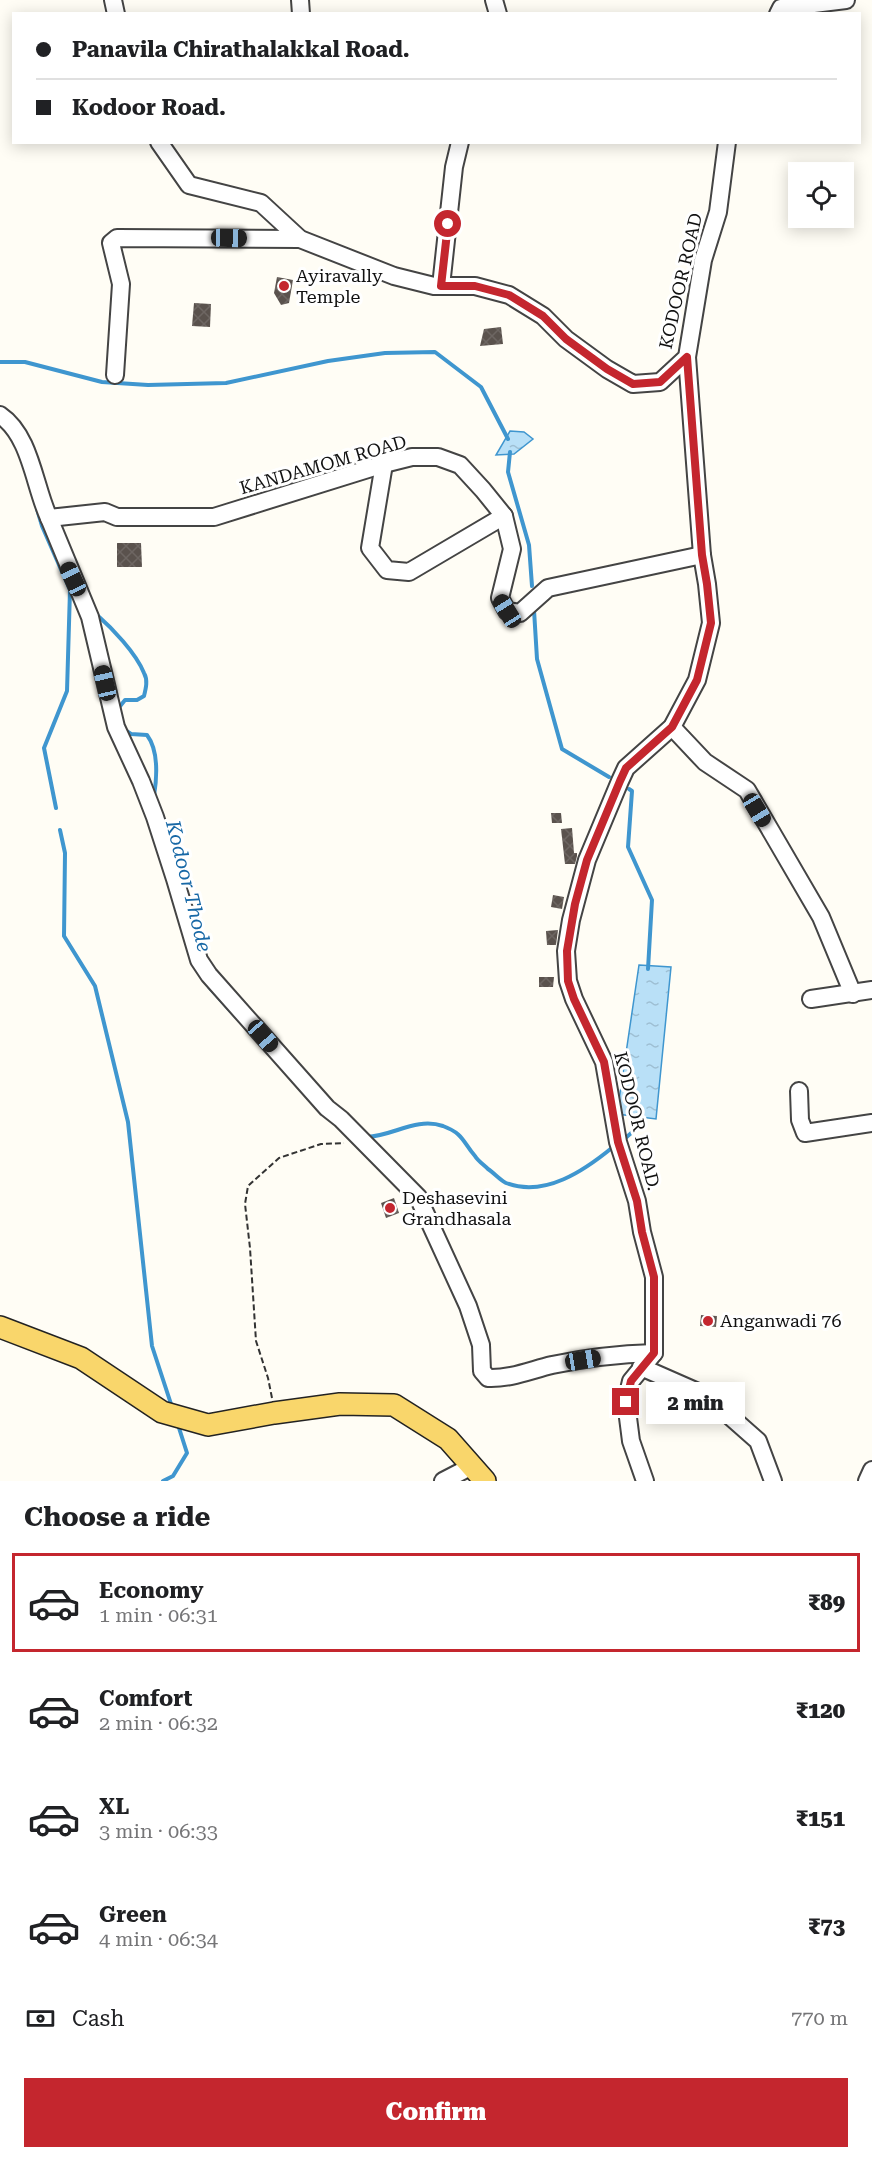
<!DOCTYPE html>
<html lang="en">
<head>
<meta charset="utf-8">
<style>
  body { margin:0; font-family:"Roboto Serif",serif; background:#f6f6f6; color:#202124; height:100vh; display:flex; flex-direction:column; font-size:22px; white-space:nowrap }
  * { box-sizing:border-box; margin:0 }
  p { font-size:20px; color:#757577 }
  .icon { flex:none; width:33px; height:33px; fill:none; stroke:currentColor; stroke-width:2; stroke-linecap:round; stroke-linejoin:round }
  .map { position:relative; height:1481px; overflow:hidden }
  .drawer { display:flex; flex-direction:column; background:#fff; flex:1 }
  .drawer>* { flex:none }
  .top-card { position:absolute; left:12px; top:12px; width:849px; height:132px; border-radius:0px; box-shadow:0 3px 15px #0003; display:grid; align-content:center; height:132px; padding:0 24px; background:#fff }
  .fabs { position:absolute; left:788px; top:162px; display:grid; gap:12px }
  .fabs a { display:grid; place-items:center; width:66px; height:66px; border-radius:0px; background:#fff; box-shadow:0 3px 15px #0003; font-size:30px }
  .end { position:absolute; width:27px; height:27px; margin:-14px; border:8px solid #c4262e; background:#fff; box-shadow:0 0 0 3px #fff }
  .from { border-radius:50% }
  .bubble { position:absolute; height:42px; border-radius:0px; background:#fff; box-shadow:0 3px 15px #0003; font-size:20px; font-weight:800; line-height:42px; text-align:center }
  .car { position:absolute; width:18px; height:36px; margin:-18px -9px; border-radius:8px; box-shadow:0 0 4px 2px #0007; background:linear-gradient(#222 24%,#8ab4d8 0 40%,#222 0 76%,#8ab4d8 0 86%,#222 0) }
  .top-card b { display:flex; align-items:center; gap:21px; height:57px; font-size:22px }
  .top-card b+b { border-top:2px solid #e0e0e0 }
  .top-card i { width:15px; height:15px; background:#202124 }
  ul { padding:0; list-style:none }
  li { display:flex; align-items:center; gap:18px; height:99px; margin:0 12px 9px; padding:0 12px; border:3px solid transparent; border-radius:0px }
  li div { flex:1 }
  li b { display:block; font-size:22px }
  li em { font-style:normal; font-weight:800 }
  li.on { border-color:#c4262e }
  li>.icon { width:54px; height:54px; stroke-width:1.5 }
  h2 { padding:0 24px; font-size:27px; line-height:72px }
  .pay { display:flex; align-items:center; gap:15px; height:66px; padding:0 24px; font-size:22px }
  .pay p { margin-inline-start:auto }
  .action { display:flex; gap:12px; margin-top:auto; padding:12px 24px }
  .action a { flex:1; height:69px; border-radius:0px; background:#c4262e; color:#fff; font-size:24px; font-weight:800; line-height:69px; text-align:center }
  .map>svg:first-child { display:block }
  .water { fill:url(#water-ripples); stroke:#3f96cf; stroke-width:1.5 }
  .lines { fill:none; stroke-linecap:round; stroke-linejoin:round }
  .stream { stroke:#3f96cf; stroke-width:4 }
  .building { fill:url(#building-cross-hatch) }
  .minor-casing { stroke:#444; stroke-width:20 }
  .major-casing { stroke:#222; stroke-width:24 }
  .path { stroke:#333; stroke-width:2; stroke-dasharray:6 3; stroke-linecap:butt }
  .minor { stroke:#fff; stroke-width:16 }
  .major { stroke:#f9d66b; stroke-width:21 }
  .route { stroke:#c4262e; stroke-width:8 }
  .poi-dot { fill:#c4262e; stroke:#fff; stroke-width:2 }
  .labels { text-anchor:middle; stroke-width:6; stroke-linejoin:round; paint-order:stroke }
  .poi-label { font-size:18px; fill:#111; stroke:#fff; text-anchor:start }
  .street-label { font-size:18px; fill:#111; stroke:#fff }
  .water-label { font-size:20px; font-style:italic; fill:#1768a6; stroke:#fff }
</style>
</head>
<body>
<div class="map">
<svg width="872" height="1481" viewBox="0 0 872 1481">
  <defs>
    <pattern id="water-ripples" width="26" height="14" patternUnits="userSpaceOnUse" patternTransform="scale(1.5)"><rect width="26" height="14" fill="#b9e0f7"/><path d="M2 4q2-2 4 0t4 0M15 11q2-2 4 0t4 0" fill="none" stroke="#9ebfd3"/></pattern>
    <pattern id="building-cross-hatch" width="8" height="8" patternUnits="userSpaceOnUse" patternTransform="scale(1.5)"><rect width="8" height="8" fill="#5a524d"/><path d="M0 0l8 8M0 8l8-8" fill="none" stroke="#6d6662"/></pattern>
  </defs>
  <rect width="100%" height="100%" fill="#fffdf5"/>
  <g class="water">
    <polygon points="510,431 524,432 533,439 514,454 496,455"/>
    <polygon points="639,965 671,967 656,1119 617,1114"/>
  </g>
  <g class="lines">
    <g class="stream">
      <polyline points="0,362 25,362 102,382 148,385 226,383 328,361 385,353 435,352 481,387 508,439"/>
      <polyline points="510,452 508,472 529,545 532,586"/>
      <polyline points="37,509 42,526 70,590 73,593"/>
      <polyline points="534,610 537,659 562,749 609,777"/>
      <path d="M 96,614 C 112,628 136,653 144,673 C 148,680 146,688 144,696 L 137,700 L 125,700 L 117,710"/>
      <path d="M 125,730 L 131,734 L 147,735 C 159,751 157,777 154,796"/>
      <polyline points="629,789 632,791 628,847 652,900 648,969"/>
      <polyline points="56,808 44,748 67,691 70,590"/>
      <polyline points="60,830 65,853 64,936 95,986 128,1122 152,1346 171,1404"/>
      <polyline points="209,987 236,1017"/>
      <path d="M 367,1137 C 393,1136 416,1117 443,1126 C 464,1134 462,1141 475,1156 C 478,1161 484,1165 488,1169 C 494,1173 500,1180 506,1183 C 545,1198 585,1170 613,1147"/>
      <polyline points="622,1141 637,1128 638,1114"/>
      <polyline points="163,1481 173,1476 187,1453 179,1428"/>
    </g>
  </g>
  <g class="building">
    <polygon points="277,277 293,280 289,303 281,305 274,293"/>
    <polygon points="194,303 211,304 210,327 192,326"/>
    <polygon points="501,327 503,344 480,346 484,329"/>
    <polygon points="117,543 141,543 142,567 117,567"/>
    <polygon points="551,813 561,813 562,823 552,823"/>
    <polygon points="572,828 574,853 577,853 577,856 575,864 565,864 561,829"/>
    <polygon points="553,895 564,897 562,909 551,907"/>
    <polygon points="558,930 556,945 547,945 546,931"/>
    <polygon points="539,977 554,977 553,987 539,987"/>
    <polygon points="394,1198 399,1213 386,1218 381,1203"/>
    <polygon points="701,1315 717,1316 716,1327 700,1326"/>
  </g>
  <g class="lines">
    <g class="minor-casing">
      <g id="minor">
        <polyline points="113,0 116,14"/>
        <polyline points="300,0 301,14"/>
        <polyline points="494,0 498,14"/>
        <polyline points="778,14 781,8 846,0"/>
        <polyline points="159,142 189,185 261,203 300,239 394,276 434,286 475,286 509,295 543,316 566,339 607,369 633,384 660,382 687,357 703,260 718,212 727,142"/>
        <polyline points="441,286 454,167 460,142"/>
        <polyline points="115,375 121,284 111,243 117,238 300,239"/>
        <path d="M 0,415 C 31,436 34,486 49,518 L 105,512 L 117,517 L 214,517 L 384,464 L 412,457 L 438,457 L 460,465 L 483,490 L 504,516 L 512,549 L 500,598 L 507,611 L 520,613 L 548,588 L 702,555"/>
        <polyline points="384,464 370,548 387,570 409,572 504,516"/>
        <path d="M 49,518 L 90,617 L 116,727 L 141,781 L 155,817 L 175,879 L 199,960 L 209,975 L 327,1108 L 341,1119 L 418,1197 L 468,1306 L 481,1345 L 482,1371 L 488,1378 C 510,1379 531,1370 552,1365 C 585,1358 619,1354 654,1353"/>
        <polyline points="672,727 705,762 747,790 821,917 853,994"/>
        <polyline points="811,999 872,990"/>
        <polyline points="799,1091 800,1120 805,1133 872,1123"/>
        <polyline points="641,1367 707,1396 758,1441 773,1481"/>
        <polyline points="443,1481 472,1466"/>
        <polyline points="645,1481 631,1441 626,1402 631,1381 654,1353 654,1277 642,1232 637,1201 618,1142 604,1062 574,999 568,981 566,951 571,920 587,860 620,781 626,768 672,727 697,680 711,623 707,584 702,555 687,357"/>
        <polyline points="867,1481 872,1470"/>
      </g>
    </g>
    <g class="major-casing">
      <polyline id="major" points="0,1327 81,1358 162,1412 208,1425 274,1413 340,1404 394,1405 448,1439 485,1481"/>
    </g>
    <polyline class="path" points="272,1398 268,1378 256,1341 250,1248 245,1204 248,1186 279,1158 321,1144 344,1143"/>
    <use href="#minor" class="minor"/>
    <use href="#major" class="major"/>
  </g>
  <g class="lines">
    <polyline class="route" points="448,224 441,286 475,286 509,295 543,316 566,339 607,369 633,384 660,382 687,357 702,555 707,584 711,623 697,680 672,727 626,768 620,781 587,860 575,904 567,951 568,981 574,999 604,1062 618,1142 637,1201 642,1232 654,1277 654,1353 631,1381 626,1402"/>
  </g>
  <g class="poi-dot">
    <circle cx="284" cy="286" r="6"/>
    <circle cx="390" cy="1208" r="6"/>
    <circle cx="708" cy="1321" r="6"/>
  </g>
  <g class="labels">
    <g class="poi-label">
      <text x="296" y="282">Ayiravally<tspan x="296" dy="21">Temple</tspan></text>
      <text x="402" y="1204">Deshasevini<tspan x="402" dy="21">Grandhasala</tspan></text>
      <text x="720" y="1327">Anganwadi 76</text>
    </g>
    <g class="street-label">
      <text transform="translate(681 281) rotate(-77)" y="6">KODOOR ROAD</text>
      <text transform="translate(323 465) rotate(-16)" y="6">KANDAMOM ROAD</text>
      <text transform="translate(637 1121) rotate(76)" y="6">KODOOR ROAD.</text>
    </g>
    <g class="water-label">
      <text transform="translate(189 886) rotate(76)" y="7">Kodoor Thode</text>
    </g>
  </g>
</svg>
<div class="fabs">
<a><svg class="icon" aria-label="locate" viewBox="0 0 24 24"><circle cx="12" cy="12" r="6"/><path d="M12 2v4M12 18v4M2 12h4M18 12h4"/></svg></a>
</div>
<i class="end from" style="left:448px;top:224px"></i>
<i class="end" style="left:626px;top:1402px"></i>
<div class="bubble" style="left:646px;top:1382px;width:99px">2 min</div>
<i class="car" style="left:229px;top:238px;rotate:91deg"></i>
<i class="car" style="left:73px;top:579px;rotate:335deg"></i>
<i class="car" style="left:507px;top:611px;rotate:328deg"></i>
<i class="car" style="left:105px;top:683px;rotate:347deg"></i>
<i class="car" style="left:757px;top:810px;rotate:149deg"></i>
<i class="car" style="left:263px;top:1036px;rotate:139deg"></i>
<i class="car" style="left:583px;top:1360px;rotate:81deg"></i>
<div class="top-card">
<b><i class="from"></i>Panavila Chirathalakkal Road.</b>
<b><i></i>Kodoor Road.</b>
</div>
</div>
<section class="drawer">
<h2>Choose a ride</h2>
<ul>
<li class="on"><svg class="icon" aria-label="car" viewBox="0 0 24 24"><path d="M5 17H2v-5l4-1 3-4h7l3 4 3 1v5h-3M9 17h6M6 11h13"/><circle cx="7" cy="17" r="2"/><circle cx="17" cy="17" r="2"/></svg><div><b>Economy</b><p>1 min · 06:31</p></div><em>₹89</em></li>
<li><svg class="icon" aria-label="car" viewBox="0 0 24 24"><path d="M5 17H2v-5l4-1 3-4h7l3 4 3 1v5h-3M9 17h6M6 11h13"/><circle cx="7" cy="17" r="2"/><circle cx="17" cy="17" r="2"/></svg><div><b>Comfort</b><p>2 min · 06:32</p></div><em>₹120</em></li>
<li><svg class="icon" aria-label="car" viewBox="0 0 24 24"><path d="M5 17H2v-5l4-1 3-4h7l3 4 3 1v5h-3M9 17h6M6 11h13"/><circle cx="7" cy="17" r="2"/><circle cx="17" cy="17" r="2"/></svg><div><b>XL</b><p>3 min · 06:33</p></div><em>₹151</em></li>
<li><svg class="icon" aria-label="car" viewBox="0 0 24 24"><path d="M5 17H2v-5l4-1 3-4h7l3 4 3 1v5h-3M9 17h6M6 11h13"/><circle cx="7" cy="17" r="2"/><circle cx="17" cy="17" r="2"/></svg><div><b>Green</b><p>4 min · 06:34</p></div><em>₹73</em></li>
</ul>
<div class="pay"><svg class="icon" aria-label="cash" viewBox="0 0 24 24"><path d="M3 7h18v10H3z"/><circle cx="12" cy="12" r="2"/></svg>Cash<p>770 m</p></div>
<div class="action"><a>Confirm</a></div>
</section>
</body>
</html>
